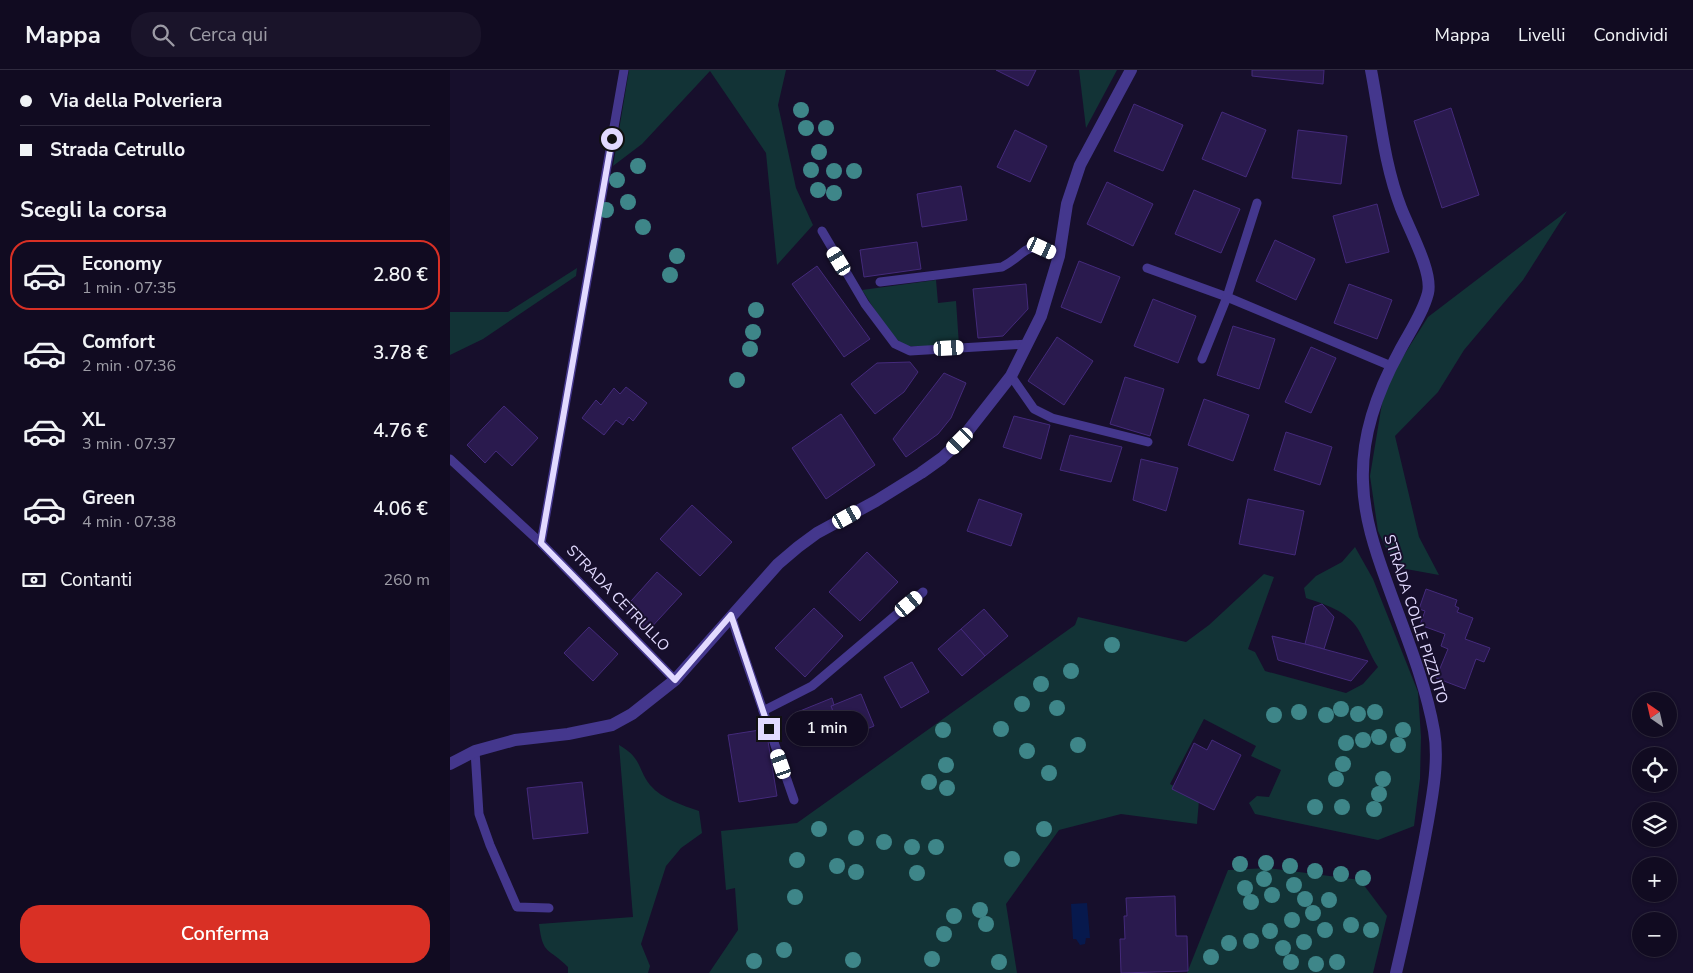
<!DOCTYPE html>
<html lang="it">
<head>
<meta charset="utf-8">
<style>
  body { margin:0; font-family:"Nunito Sans",sans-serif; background:#1a142a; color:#f1f3f6; height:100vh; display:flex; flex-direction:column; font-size:19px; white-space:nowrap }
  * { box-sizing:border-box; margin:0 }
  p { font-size:16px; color:#9c9ba5 }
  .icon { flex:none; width:28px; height:28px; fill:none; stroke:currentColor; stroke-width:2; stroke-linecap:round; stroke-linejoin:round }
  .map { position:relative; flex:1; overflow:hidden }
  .panel { display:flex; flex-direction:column; background:#110b21; width:450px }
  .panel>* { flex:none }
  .hud { display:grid; align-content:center; height:110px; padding:0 20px; background:#110b21 }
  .needle { width:32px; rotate:326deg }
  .tools { position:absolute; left:1182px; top:622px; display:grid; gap:10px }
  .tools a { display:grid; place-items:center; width:45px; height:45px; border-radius:50%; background:#110b21; box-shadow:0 1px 4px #0004,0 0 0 1px #302b3f; font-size:25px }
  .end { position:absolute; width:22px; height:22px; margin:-11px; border:6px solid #e2daff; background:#111; box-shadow:0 0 0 2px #111 }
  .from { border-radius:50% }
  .bubble { position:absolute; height:35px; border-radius:18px; background:#110b21; box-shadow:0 1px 4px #0004,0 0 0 1px #302b3f; font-size:16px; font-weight:600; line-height:35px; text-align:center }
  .car { position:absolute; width:15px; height:30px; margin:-15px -8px; border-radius:6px; box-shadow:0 0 4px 1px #0007; background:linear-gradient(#fff 24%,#345 0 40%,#fff 0 76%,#345 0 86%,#fff 0) }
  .hud b { display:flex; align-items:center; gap:18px; height:48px; font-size:19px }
  .hud b+b { border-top:1px solid #302b3f }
  .hud i { width:12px; height:12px; background:#f1f3f6 }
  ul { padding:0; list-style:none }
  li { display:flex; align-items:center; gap:15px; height:70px; margin:0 10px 8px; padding:0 10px; border:2px solid transparent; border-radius:20px }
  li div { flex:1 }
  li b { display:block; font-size:19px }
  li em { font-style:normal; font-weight:600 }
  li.selected { border-color:#d93025 }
  li>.icon { width:45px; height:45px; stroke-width:1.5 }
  h2 { padding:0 20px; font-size:22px; line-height:60px }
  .pay { display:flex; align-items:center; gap:12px; height:55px; padding:0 20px; font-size:19px }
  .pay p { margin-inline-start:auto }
  .action { display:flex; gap:10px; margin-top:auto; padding:10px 20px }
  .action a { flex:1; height:58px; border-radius:20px; background:#d93025; color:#fff; font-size:20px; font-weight:600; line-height:58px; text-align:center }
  header { display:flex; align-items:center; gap:30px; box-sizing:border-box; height:70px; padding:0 25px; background:#110b21; border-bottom:1px solid #302b3f }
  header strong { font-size:24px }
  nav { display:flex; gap:28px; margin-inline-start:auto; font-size:18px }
  .search { width:350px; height:45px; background:#1a142a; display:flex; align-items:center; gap:12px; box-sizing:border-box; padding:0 18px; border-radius:20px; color:#9c9ba5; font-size:19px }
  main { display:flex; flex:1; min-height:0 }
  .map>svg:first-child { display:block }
  .green { fill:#123336 }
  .water { fill:#07194d }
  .building { fill:#2a1a4e; stroke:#442a7b }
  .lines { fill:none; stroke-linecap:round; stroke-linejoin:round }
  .service { stroke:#44378d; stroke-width:9 }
  .minor { stroke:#44378d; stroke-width:12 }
  .tree { fill:#3e8689 }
  .route { stroke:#e2daff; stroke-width:6 }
  .labels { text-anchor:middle; stroke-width:4; stroke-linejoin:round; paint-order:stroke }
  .street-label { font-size:15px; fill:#e2daff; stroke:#170f2c }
</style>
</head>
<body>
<header>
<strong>Mappa</strong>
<div class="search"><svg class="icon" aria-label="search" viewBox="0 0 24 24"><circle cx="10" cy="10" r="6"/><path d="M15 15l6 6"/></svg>Cerca qui</div>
<nav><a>Mappa</a><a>Livelli</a><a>Condividi</a></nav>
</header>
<main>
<section class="panel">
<div class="hud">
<b><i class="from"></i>Via della Polveriera</b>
<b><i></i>Strada Cetrullo</b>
</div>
<h2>Scegli la corsa</h2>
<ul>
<li class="selected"><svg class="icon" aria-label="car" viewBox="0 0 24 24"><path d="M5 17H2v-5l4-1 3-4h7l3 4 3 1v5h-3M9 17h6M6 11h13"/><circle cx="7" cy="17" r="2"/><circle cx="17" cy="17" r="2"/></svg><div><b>Economy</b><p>1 min · 07:35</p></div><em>2.80 €</em></li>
<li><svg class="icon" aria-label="car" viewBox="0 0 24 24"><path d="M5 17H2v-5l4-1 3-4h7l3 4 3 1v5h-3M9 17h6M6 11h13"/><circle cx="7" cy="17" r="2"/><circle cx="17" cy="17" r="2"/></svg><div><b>Comfort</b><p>2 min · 07:36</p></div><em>3.78 €</em></li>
<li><svg class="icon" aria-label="car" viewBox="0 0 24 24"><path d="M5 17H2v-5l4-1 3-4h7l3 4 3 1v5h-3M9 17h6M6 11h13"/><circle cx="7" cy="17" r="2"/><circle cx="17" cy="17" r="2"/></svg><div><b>XL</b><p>3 min · 07:37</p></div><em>4.76 €</em></li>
<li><svg class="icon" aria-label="car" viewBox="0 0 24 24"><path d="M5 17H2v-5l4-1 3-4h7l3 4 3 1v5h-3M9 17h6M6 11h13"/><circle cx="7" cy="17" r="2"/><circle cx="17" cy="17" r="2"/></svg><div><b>Green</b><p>4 min · 07:38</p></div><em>4.06 €</em></li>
</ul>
<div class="pay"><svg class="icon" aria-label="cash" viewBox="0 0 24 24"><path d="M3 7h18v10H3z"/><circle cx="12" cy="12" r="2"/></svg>Contanti<p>260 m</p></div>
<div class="action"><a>Conferma</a></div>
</section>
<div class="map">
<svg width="1243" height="903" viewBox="0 0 1243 903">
  <rect width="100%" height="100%" fill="#170f2c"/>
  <g class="green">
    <polygon points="179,0 336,0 328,35 346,118 363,155 327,195 316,83 260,1 192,74 163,96"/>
    <polygon points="629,0 667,0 636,58"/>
    <polygon points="1117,141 1073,210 1014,280 988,322 945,366 969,467 989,505 945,497 928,461 920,406 935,315 978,247"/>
    <polygon points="127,198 126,206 33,269 0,285 0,242 58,242"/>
    <path d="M 486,210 L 488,233 L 506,231 L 509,275 C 500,276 462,278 455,275 C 441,269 421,233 412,220 Z"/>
    <path d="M 905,477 L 923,509 L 968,622 L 971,667 L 970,709 L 964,756 L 928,770 L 805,744 L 799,733 L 807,726 L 819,727 L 831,700 L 801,686 L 806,676 L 754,649 L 720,714 L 749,730 L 747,754 L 671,744 L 609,760 L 556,834 L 567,903 L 259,903 L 288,860 L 285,818 L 276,820 L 271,761 L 347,753 L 625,555 L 628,547 L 736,572 L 759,555 L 814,504 L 824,507 L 798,579 L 805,582 L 815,601 L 896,623 L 913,614 L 928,597 C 920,585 915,571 908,559 C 897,541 874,534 856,528 L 854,518 L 866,506 L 892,492 Z"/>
    <path d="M 169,675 C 192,688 187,698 200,715 C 212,729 232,735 249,741 L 252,763 L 231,778 L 216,796 L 191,874 L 200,896 L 198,903 L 118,903 L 118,897 C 98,877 93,886 89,854 L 183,847 Z"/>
    <polygon points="818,798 910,810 937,846 923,903 737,903 778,800"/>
  </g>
  <polygon class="water" points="637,833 640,868 636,868 635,874 630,875 626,869 623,869 621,834"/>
  <g class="building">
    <polygon points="546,0 586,0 578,16"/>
    <polygon points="802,0 874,0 873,14 802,6"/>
    <polygon points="684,34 733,55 713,101 664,81"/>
    <polygon points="1001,38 1029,125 992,138 964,51"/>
    <polygon points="772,42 816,60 796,107 752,89"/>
    <polygon points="565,60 597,76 580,112 547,97"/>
    <polygon points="848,60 897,66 891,114 842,108"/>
    <polygon points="657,112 703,134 683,176 637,154"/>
    <polygon points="511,116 517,150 472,157 467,124"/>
    <polygon points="744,120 790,139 771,183 725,164"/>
    <polygon points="927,134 939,182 896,193 883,146"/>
    <polygon points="825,170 865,189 846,230 806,211"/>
    <polygon points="467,172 471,199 414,207 410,180"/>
    <polygon points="629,191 670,207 651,253 611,237"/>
    <polygon points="367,196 420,269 394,287 342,214"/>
    <polygon points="576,214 578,239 553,266 528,268 523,219"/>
    <polygon points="899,214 942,230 927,269 884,253"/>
    <polygon points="703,229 746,246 728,293 684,276"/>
    <polygon points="783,256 825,269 809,319 767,305"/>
    <polygon points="607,267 643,291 614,335 578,311"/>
    <polygon points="861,277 886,288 861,343 835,332"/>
    <polygon points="460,292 468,302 454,322 425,344 401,314 427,293"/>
    <polygon points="494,303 516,313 501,348 488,364 456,387 443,369"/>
    <polygon points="675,307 714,319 700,366 660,354"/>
    <polygon points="176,317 197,333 183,351 179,347 173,355 166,350 154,365 132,348 146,330 151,335 164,318 170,324"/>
    <polygon points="754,329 799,345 783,391 738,375"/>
    <polygon points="54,336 88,368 62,396 46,381 35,393 17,375"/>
    <polygon points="391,344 425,395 376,429 342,378"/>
    <polygon points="564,346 600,355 591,389 553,377"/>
    <polygon points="836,362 882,377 870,415 824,400"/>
    <polygon points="620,365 672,377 661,412 610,400"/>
    <polygon points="691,389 728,398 716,441 683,430"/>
    <polygon points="529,429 572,444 561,476 517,461"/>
    <polygon points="798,429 854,441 845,485 789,474"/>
    <polygon points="242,435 282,472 250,506 210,469"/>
    <polygon points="417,482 448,512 410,551 379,522"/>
    <polygon points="207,502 232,524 198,561 174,539"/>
    <polygon points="976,519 1007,530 1005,536 1009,538 1007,542 1023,548 1015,569 1040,578 1034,592 1026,589 1015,619 986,608 998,579 991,576 995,564 970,555 975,541 969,539"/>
    <polygon points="872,534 884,547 874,579 855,574 864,537"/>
    <polygon points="364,538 393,566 355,607 325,578"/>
    <polygon points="534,539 558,566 535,586 511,559"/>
    <polygon points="139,557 168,584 143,611 114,583"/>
    <polygon points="511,559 535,586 512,606 488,579"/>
    <polygon points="822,566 855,574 918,591 901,611 828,590"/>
    <polygon points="462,592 479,622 451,638 434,607"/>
    <polygon points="411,624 424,656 393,669 381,636"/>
    <polygon points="382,628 384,635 381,636 391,664 359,676 345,643"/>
    <polygon points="316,659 327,726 289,732 278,665"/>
    <polygon points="762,670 791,685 764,740 722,719 744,673 757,680"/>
    <polygon points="132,712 138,763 83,769 77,718"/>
    <polygon points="725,826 726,866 737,866 738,901 671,903 670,869 675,869 674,846 677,846 676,828"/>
  </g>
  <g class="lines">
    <g class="service">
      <polyline points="372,161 415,234 445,274 460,281 578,274"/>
      <polyline points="697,198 777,227 941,296"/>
      <path d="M 430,212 L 552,197 C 581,182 571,169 609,186"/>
      <polyline points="752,289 777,227 807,133"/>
      <polyline points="561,306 584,339 602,348 698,372"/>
      <polyline points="0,389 91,473 225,610"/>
      <polyline points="91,473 174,0"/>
      <polyline points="281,545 288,568 344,730"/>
      <polyline points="313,641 362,616 473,522"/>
      <polyline points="25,681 29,744 40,775 67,837 99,838"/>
    </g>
    <g class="minor">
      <path d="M 921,0 C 930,46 934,94 951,138 C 959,159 983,202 978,223 C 973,243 959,263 949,282 C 927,322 911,366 913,412 C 914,447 925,480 937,513 C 954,561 975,610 984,661 C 989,689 983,723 978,751 C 969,802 958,852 946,903"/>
      <polyline points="0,694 25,681 65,670 118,664 162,655 182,644 225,610 328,494 348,477 367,463 426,431 471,403 492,388 510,371 561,306 591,246 609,186 617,134 630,95 681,0"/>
    </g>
  </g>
  <g class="tree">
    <circle cx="351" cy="40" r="8"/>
    <circle cx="356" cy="58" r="8"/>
    <circle cx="376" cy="58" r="8"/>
    <circle cx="369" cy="82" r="8"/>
    <circle cx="188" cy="96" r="8"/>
    <circle cx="361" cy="100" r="8"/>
    <circle cx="384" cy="101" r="8"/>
    <circle cx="404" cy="101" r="8"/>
    <circle cx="167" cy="110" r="8"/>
    <circle cx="368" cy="120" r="8"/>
    <circle cx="384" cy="123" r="8"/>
    <circle cx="178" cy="132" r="8"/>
    <circle cx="156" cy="140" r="8"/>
    <circle cx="193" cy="157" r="8"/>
    <circle cx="227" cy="186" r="8"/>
    <circle cx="220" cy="205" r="8"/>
    <circle cx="306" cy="240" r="8"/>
    <circle cx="303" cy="262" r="8"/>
    <circle cx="300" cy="279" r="8"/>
    <circle cx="287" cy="310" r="8"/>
    <circle cx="662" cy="575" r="8"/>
    <circle cx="621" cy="601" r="8"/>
    <circle cx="591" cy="614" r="8"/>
    <circle cx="572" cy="634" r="8"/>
    <circle cx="607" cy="638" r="8"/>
    <circle cx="891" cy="639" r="8"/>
    <circle cx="849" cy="642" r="8"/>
    <circle cx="925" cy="642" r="8"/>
    <circle cx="908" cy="644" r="8"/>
    <circle cx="824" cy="645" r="8"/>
    <circle cx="876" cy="645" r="8"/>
    <circle cx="551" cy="659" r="8"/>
    <circle cx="493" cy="660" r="8"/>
    <circle cx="953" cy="660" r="8"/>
    <circle cx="929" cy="667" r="8"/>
    <circle cx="913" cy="670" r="8"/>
    <circle cx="896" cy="673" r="8"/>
    <circle cx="628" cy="675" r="8"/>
    <circle cx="948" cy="675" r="8"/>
    <circle cx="577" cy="681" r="8"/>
    <circle cx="893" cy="694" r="8"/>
    <circle cx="496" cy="695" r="8"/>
    <circle cx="599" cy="703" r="8"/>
    <circle cx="886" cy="709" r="8"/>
    <circle cx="933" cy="709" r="8"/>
    <circle cx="479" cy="712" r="8"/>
    <circle cx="497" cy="718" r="8"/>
    <circle cx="929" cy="724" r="8"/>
    <circle cx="865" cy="737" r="8"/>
    <circle cx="892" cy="737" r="8"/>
    <circle cx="924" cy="739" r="8"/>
    <circle cx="369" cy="759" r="8"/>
    <circle cx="594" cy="759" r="8"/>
    <circle cx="406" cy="768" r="8"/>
    <circle cx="434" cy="772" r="8"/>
    <circle cx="462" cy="777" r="8"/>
    <circle cx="486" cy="777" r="8"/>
    <circle cx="562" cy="789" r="8"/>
    <circle cx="347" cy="790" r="8"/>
    <circle cx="816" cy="793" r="8"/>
    <circle cx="790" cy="794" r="8"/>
    <circle cx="387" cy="796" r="8"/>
    <circle cx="840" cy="796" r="8"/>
    <circle cx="865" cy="801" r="8"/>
    <circle cx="406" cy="802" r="8"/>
    <circle cx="467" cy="803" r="8"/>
    <circle cx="891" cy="804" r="8"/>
    <circle cx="913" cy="808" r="8"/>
    <circle cx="814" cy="809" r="8"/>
    <circle cx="844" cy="815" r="8"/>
    <circle cx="795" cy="818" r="8"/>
    <circle cx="822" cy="825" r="8"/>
    <circle cx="345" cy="827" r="8"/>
    <circle cx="855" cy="829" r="8"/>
    <circle cx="879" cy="830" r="8"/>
    <circle cx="801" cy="832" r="8"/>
    <circle cx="530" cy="840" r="8"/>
    <circle cx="863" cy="843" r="8"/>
    <circle cx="504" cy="846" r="8"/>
    <circle cx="842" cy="850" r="8"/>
    <circle cx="536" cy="854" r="8"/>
    <circle cx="901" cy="855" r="8"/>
    <circle cx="875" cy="860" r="8"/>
    <circle cx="921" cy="860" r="8"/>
    <circle cx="820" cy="861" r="8"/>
    <circle cx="494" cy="864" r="8"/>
    <circle cx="801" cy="871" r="8"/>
    <circle cx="854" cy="872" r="8"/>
    <circle cx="779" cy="873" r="8"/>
    <circle cx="833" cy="878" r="8"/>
    <circle cx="334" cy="880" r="8"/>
    <circle cx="761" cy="887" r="8"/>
    <circle cx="482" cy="889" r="8"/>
    <circle cx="403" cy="890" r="8"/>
    <circle cx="304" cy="891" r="8"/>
    <circle cx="549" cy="892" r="8"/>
    <circle cx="841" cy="892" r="8"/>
    <circle cx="887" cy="892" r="8"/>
    <circle cx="866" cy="894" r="8"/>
  </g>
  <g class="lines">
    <polyline class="route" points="162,69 91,473 225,610 281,545 319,659"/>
  </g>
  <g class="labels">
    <g class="street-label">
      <text transform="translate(168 528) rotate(46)" y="5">STRADA CETRULLO</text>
      <text transform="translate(966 549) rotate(72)" y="5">STRADA COLLE PIZZUTO</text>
    </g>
  </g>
</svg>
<div class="tools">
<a><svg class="needle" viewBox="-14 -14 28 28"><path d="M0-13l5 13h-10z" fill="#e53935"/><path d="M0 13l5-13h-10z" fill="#9c9ba5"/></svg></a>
<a><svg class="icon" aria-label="locate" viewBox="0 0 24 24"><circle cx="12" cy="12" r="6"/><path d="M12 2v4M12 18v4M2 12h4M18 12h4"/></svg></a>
<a><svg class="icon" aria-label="layers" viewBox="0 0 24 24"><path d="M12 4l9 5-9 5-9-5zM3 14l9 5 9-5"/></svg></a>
<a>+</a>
<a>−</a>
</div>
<i class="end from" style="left:162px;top:69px"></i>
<i class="end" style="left:319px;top:659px"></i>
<div class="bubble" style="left:336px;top:641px;width:82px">1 min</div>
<i class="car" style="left:592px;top:178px;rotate:115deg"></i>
<i class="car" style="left:389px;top:191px;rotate:329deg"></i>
<i class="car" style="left:499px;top:278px;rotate:87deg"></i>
<i class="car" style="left:510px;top:371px;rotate:225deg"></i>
<i class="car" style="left:397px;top:447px;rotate:61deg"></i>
<i class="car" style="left:459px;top:534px;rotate:50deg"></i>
<i class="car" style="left:331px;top:694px;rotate:341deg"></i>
</div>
</main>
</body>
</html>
